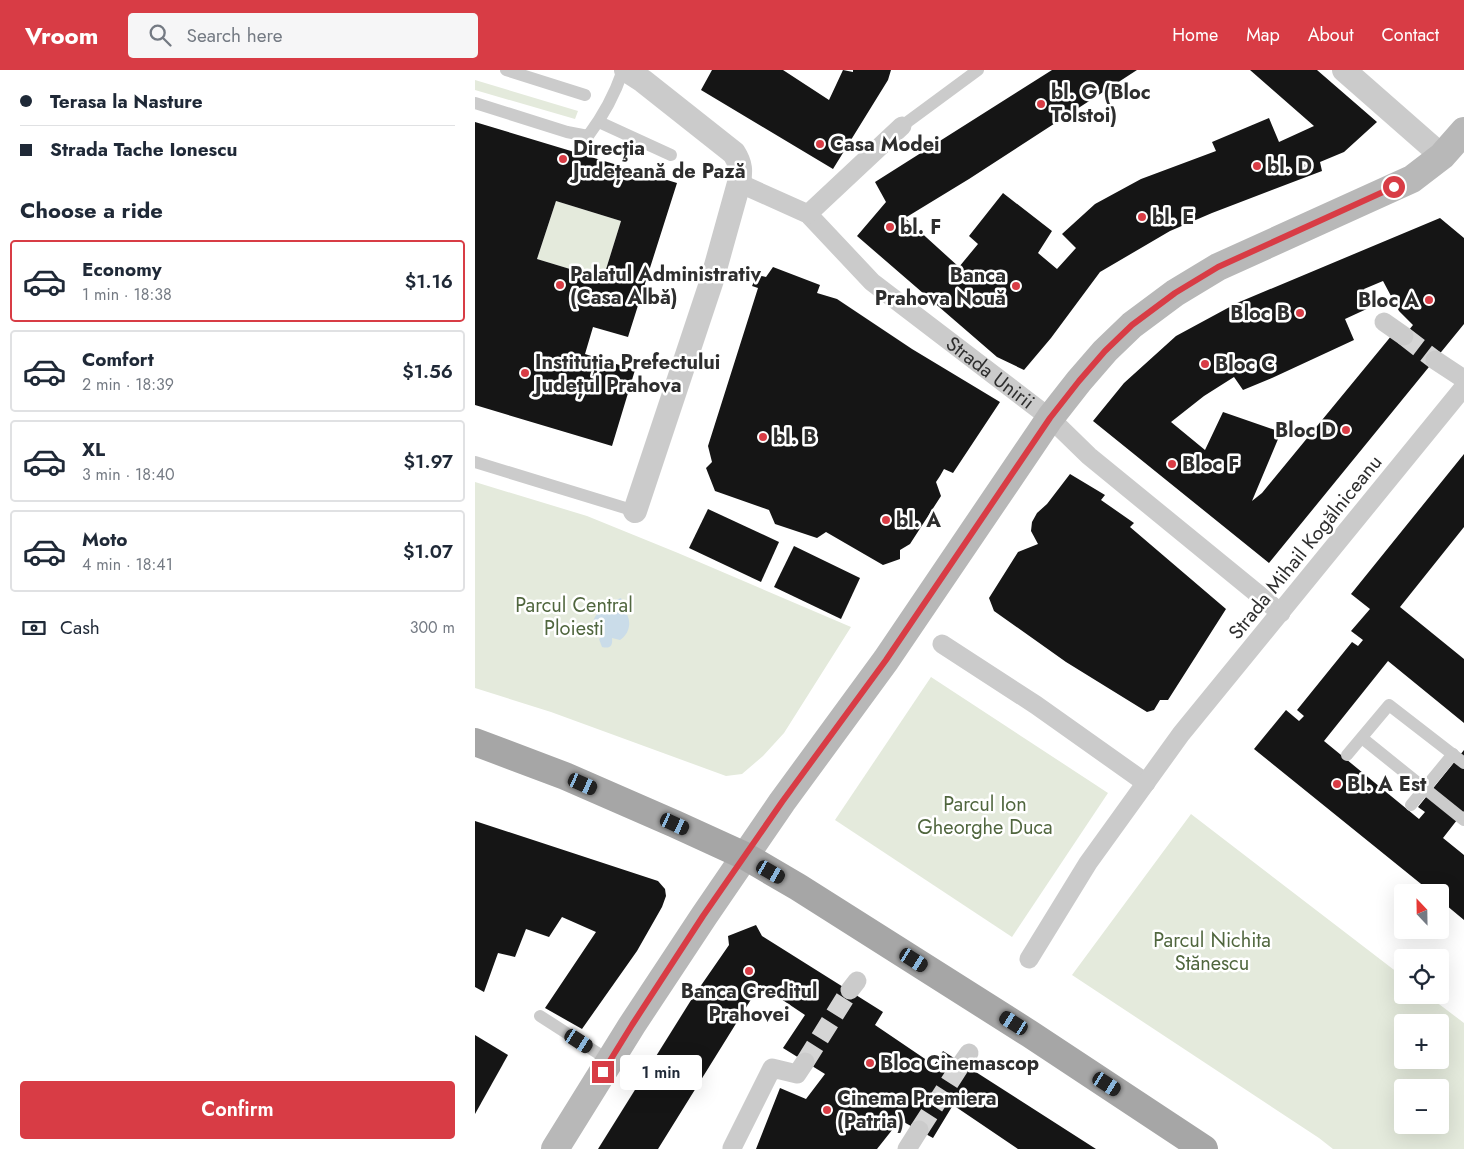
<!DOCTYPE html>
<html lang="en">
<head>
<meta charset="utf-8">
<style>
  body { margin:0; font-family:Jost,sans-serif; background:#f6f6f7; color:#1f2937; height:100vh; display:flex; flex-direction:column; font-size:19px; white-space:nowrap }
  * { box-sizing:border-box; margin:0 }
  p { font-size:16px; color:#747a83 }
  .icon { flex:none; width:28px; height:28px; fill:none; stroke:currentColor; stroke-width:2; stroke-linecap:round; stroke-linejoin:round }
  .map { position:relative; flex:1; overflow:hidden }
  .details { display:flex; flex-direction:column; background:#fff; width:475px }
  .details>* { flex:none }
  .top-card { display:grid; align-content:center; height:110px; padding:0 20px; background:#fff }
  .needle { width:32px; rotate:338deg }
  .controls { position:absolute; left:919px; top:814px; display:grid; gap:10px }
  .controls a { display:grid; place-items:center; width:55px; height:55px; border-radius:5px; background:#fff; box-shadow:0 5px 20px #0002; font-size:25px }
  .end { position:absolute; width:22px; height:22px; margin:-11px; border:6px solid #d83c45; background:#fff; box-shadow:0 0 0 2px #fff }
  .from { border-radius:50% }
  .bubble { position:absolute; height:35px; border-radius:5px; background:#fff; box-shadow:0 5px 20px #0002; font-size:16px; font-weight:600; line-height:35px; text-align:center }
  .car { position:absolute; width:15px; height:30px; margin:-15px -8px; border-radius:6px; box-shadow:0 0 4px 1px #0007; background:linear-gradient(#222 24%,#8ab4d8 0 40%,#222 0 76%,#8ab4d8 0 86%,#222 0) }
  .top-card b { display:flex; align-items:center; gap:18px; height:48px; font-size:19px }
  .top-card b+b { border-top:1px solid #e0e1e3 }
  .top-card i { width:12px; height:12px; background:#1f2937 }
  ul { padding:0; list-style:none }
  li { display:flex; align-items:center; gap:15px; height:82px; margin:0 10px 8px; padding:0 10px; border:2px solid #e0e1e3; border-radius:5px }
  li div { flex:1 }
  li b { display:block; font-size:19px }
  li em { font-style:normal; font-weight:600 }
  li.on { border-color:#d83c45 }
  li>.icon { width:45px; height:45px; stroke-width:1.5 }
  h2 { padding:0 20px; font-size:22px; line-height:60px }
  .pay { display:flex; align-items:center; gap:12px; height:55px; padding:0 20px; font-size:19px }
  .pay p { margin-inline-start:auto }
  .primary-button { display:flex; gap:10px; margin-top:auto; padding:10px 20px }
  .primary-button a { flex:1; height:58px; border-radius:5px; background:#d83c45; color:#fff; font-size:20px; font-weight:600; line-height:58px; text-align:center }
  header { display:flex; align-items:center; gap:30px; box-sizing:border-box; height:70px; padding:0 25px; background:#d83c45; color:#fff }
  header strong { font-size:24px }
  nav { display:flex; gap:28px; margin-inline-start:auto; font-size:18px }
  .search { width:350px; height:45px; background:#f6f6f7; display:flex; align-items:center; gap:12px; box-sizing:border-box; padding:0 18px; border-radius:5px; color:#747a83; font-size:19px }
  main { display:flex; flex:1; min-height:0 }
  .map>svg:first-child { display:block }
  .green { fill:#e4eadc; fill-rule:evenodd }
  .water { fill:#cadce9 }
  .building { fill:#151515; fill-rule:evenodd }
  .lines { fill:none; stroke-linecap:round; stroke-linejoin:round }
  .pedestrian-tunnel { stroke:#d5d5d5; stroke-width:19; stroke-dasharray:19 9; stroke-linecap:butt }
  .service { stroke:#cbcbcb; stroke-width:12 }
  .pedestrian { stroke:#cbcbcb; stroke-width:19 }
  .minor { stroke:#cbcbcb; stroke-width:24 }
  .secondary { stroke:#b8b8b8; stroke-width:28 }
  .primary { stroke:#a6a6a6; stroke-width:28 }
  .route { stroke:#d83c45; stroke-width:6 }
  .poi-dot { fill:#d83c45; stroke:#fff; stroke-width:2 }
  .labels { text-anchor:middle; stroke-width:5; stroke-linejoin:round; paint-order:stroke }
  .poi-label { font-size:20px; font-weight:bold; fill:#2e2e2e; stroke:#fff; text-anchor:start }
  .street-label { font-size:20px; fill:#2e2e2e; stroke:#fff }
  .park-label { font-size:20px; fill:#50663e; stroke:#fff }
</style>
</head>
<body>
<header>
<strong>Vroom</strong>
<div class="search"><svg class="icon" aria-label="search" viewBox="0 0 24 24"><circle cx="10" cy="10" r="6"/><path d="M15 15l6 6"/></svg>Search here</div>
<nav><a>Home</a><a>Map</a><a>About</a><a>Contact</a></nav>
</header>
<main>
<section class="details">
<div class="top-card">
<b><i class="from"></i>Terasa la Nasture</b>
<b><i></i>Strada Tache Ionescu</b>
</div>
<h2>Choose a ride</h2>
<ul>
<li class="on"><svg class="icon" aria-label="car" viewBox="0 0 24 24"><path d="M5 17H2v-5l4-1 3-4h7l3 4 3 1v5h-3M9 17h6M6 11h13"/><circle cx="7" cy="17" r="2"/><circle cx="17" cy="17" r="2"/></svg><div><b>Economy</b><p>1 min · 18:38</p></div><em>$1.16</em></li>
<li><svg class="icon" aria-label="car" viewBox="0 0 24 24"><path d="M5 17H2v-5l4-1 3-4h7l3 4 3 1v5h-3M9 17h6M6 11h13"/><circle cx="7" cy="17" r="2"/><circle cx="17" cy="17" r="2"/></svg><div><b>Comfort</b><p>2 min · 18:39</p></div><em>$1.56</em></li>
<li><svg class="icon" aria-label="car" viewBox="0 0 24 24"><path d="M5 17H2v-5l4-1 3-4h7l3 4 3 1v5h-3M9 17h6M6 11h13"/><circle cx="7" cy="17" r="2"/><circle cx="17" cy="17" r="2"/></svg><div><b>XL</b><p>3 min · 18:40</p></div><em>$1.97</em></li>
<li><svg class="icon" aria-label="car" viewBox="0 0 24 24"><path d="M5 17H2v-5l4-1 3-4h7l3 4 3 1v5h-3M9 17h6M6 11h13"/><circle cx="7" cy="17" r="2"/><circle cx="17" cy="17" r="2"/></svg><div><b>Moto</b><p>4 min · 18:41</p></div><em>$1.07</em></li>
</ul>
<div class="pay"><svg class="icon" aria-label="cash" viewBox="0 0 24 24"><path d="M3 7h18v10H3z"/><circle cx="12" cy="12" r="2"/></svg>Cash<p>300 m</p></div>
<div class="primary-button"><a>Confirm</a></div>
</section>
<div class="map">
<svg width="989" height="1079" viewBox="0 0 989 1079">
  <rect width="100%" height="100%" fill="#fff"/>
  <g class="green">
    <polygon points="0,10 103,41 100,49 0,20"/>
    <polygon points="81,131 146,151 128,209 62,189"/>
    <polygon points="0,412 112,446 203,483 376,557 309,663 288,686 267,704 251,706 76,642 0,618"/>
    <polygon points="456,607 633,723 537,867 360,750"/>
    <path d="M 716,744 L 927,906 L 928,925 L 952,925 L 989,953 L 989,1079 L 858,1079 L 844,1068 L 597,905 ZM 928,952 L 965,952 L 965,990 L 928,990 ZM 928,1018 L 965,1018 L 965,1055 L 928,1055 Z"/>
  </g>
  <path class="water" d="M 146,528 L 149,535 L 147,538 C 157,547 157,562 145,570 L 137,568 C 138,576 135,579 127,577 L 124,569 L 127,566 C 109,553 122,539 139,535 L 138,531 Z"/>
  <g class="building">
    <polygon points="237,0 308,0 354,30 368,0 378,2 378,0 416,0 413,10 358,99 226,20"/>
    <polygon points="577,0 662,0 494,109 430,148 484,197 503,174 494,166 528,123 577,161 563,183 582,199 601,178 587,164 620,134 666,109 741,81 737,72 794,48 804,72 839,56 775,0 842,0 902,52 869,82 845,92 847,101 737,143 695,161 625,202 576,268 549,300 522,287 382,166 411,132 400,112"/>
    <path d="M 0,52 L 202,113 L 153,267 L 118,257 L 110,284 L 160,300 L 137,376 L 0,335 ZM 81,131 L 146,151 L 128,209 L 62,189 Z"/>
    <path d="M 965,148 L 989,168 L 989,254 L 794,493 L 618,351 L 649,313 L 701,266 L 762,233 ZM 908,211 L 924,241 L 938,255 L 925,271 L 917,265 L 787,423 L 777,431 L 806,362 L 748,342 L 730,380 L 696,352 L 729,326 L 759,307 L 768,320 L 797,308 L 879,270 L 870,249 L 896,237 L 889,219 Z"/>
    <polygon points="298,197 345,215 342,223 362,229 437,279 525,332 478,403 469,399 465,406 461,412 466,426 435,474 425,480 425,489 408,495 351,462 342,468 300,454 294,440 240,421 231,398 237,392 233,376 283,218 277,216 282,205 291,207"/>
    <polygon points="989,384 989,457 925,537 989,589 989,653 913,591 849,671 944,749 950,742 943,737 989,680 989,741 968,768 989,785 989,850 965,830 965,822 956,822 779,679 811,640 824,651 829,646 822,640 877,572 883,576 888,570 876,561 895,539 876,524"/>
    <polygon points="595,404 630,425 626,430 659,453 655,457 751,539 693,630 685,630 679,640 672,642 591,592 519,541 514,528 543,482 563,474 556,461 557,452 562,443 572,434"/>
    <polygon points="233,439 304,472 286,512 214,478"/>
    <polygon points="319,476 385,508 366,549 299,517"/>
    <polygon points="0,751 183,811 190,819 191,826 187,837 162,881 107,959 70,938 121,862 87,847 74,867 51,859 40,887 23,883 9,922 0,917"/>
    <polygon points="281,855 287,866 408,942 400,955 459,995 468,981 621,1079 543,1079 478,1035 458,1068 425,1050 402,1079 281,1079 305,1018 331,1029 350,1004 308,978 330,945 285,915 183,1079 123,1079 218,927 254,875 253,866"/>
    <polygon points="0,965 33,985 0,1044"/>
  </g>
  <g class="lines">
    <g class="pedestrian-tunnel">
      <polyline points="929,266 960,290"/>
      <polyline points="330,992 375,920"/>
      <polyline points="444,1060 487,993"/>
    </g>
    <g class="service">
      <polyline points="31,0 110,25"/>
      <path d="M 0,33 L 92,62 L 113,66 C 128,46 140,24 148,0"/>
      <polyline points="124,52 196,85"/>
      <polyline points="427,56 503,0"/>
      <polyline points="0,392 160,441"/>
      <polyline points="887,668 989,750"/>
      <polyline points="872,685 914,635 989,693"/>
      <polyline points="936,735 978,684"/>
      <polyline points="65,946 135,991"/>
    </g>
    <g class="pedestrian">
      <path id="s1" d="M 264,113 L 333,144 L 397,212 L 575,348 L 614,386 L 806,543"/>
      <polyline points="333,144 427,56"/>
      <polyline points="909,252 929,266"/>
      <polyline points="960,290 989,309"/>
      <polyline points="467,574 561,635 671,713"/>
      <polyline points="554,889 613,793 706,664 989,317"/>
      <polyline points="375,920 382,911"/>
      <polyline points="487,993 494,983"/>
      <polyline points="257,1078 297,998 322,1004 330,992"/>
      <polyline points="432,1079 444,1060"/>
    </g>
    <g class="minor">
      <path d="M 151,0 L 168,11 L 259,83 C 266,94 266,101 264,113 L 237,210 L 160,441"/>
      <polyline points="869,0 967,86"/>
    </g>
    <polyline class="secondary" points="80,1079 157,955 229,846 307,732 411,590 575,348 604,311 630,281 657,255 700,223 743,197 937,109 967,86 989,61"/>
    <polyline class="primary" points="0,672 90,706 200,754 270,786 323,817 555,964 729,1079"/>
  </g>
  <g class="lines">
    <polyline class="route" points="128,1002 157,955 228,846 307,732 411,590 575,348 604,311 630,281 657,255 700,223 743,197 919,117"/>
  </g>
  <g class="poi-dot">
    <circle cx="566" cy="34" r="5"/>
    <circle cx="345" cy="74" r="5"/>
    <circle cx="88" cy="89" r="5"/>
    <circle cx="782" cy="96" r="5"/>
    <circle cx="667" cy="147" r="5"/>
    <circle cx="415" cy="157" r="5"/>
    <circle cx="85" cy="215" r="5"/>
    <circle cx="541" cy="216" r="5"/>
    <circle cx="954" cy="230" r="5"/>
    <circle cx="825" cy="243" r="5"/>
    <circle cx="730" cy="294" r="5"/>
    <circle cx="50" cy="303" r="5"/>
    <circle cx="871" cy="360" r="5"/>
    <circle cx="288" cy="367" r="5"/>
    <circle cx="697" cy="394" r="5"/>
    <circle cx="411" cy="450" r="5"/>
    <circle cx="862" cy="714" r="5"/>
    <circle cx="274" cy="901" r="5"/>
    <circle cx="395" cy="993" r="5"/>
    <circle cx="352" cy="1040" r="5"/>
  </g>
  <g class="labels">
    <g class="poi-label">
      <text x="576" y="29">bl. G (Bloc<tspan x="576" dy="23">Tolstoi)</tspan></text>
      <text x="355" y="81">Casa Modei</text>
      <text x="98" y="85">Direcţia<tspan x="98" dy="23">Județeană de Pază</tspan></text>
      <text x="792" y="103">bl. D</text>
      <text x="677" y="154">bl. E</text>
      <text x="425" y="164">bl. F</text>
      <text x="95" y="211">Palatul Administrativ<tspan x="95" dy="23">(Casa Albă)</tspan></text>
      <text x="531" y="212" text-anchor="end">Banca<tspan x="531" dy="23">Prahova Nouă</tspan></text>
      <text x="944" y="237" text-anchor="end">Bloc A</text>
      <text x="815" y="250" text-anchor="end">Bloc B</text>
      <text x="60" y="299">Instituția Prefectului<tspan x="60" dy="23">Județul Prahova</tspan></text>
      <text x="740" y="301">Bloc C</text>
      <text x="861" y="367" text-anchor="end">Bloc D</text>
      <text x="298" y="374">bl. B</text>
      <text x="707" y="401">Bloc F</text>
      <text x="421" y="457">bl. A</text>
      <text x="872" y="721">Bl. A Est</text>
      <text x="274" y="928" text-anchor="middle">Banca Creditul<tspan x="274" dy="23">Prahovei</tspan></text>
      <text x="405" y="1000">Bloc Cinemascop</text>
      <text x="362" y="1035">Cinema Premiera<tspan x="362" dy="23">(Patria)</tspan></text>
    </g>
    <g class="street-label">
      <text dy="7" stroke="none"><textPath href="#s1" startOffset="318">Strada Unirii</textPath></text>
      <text transform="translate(830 477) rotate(-51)" y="7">Strada Mihail Kogălniceanu</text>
    </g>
    <g class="park-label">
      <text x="99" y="542">Parcul Central<tspan x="99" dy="23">Ploiesti</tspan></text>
      <text x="510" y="741">Parcul Ion<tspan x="510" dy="23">Gheorghe Duca</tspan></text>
      <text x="737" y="877">Parcul Nichita<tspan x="737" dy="23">Stănescu</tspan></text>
    </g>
  </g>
</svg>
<div class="controls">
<a><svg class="needle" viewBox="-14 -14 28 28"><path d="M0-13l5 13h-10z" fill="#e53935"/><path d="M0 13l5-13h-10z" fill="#747a83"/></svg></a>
<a><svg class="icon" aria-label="locate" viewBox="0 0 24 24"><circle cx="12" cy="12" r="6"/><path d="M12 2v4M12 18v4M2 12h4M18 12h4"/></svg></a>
<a>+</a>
<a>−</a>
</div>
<i class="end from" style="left:919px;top:117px"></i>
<i class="end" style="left:128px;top:1002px"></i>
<div class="bubble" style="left:145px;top:985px;width:82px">1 min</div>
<i class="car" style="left:108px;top:714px;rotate:114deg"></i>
<i class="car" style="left:200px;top:754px;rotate:115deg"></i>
<i class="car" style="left:296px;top:802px;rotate:120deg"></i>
<i class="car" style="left:439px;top:890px;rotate:122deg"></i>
<i class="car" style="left:539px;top:953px;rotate:302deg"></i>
<i class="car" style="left:104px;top:971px;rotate:123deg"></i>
<i class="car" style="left:632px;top:1014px;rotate:123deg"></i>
</div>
</main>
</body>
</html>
